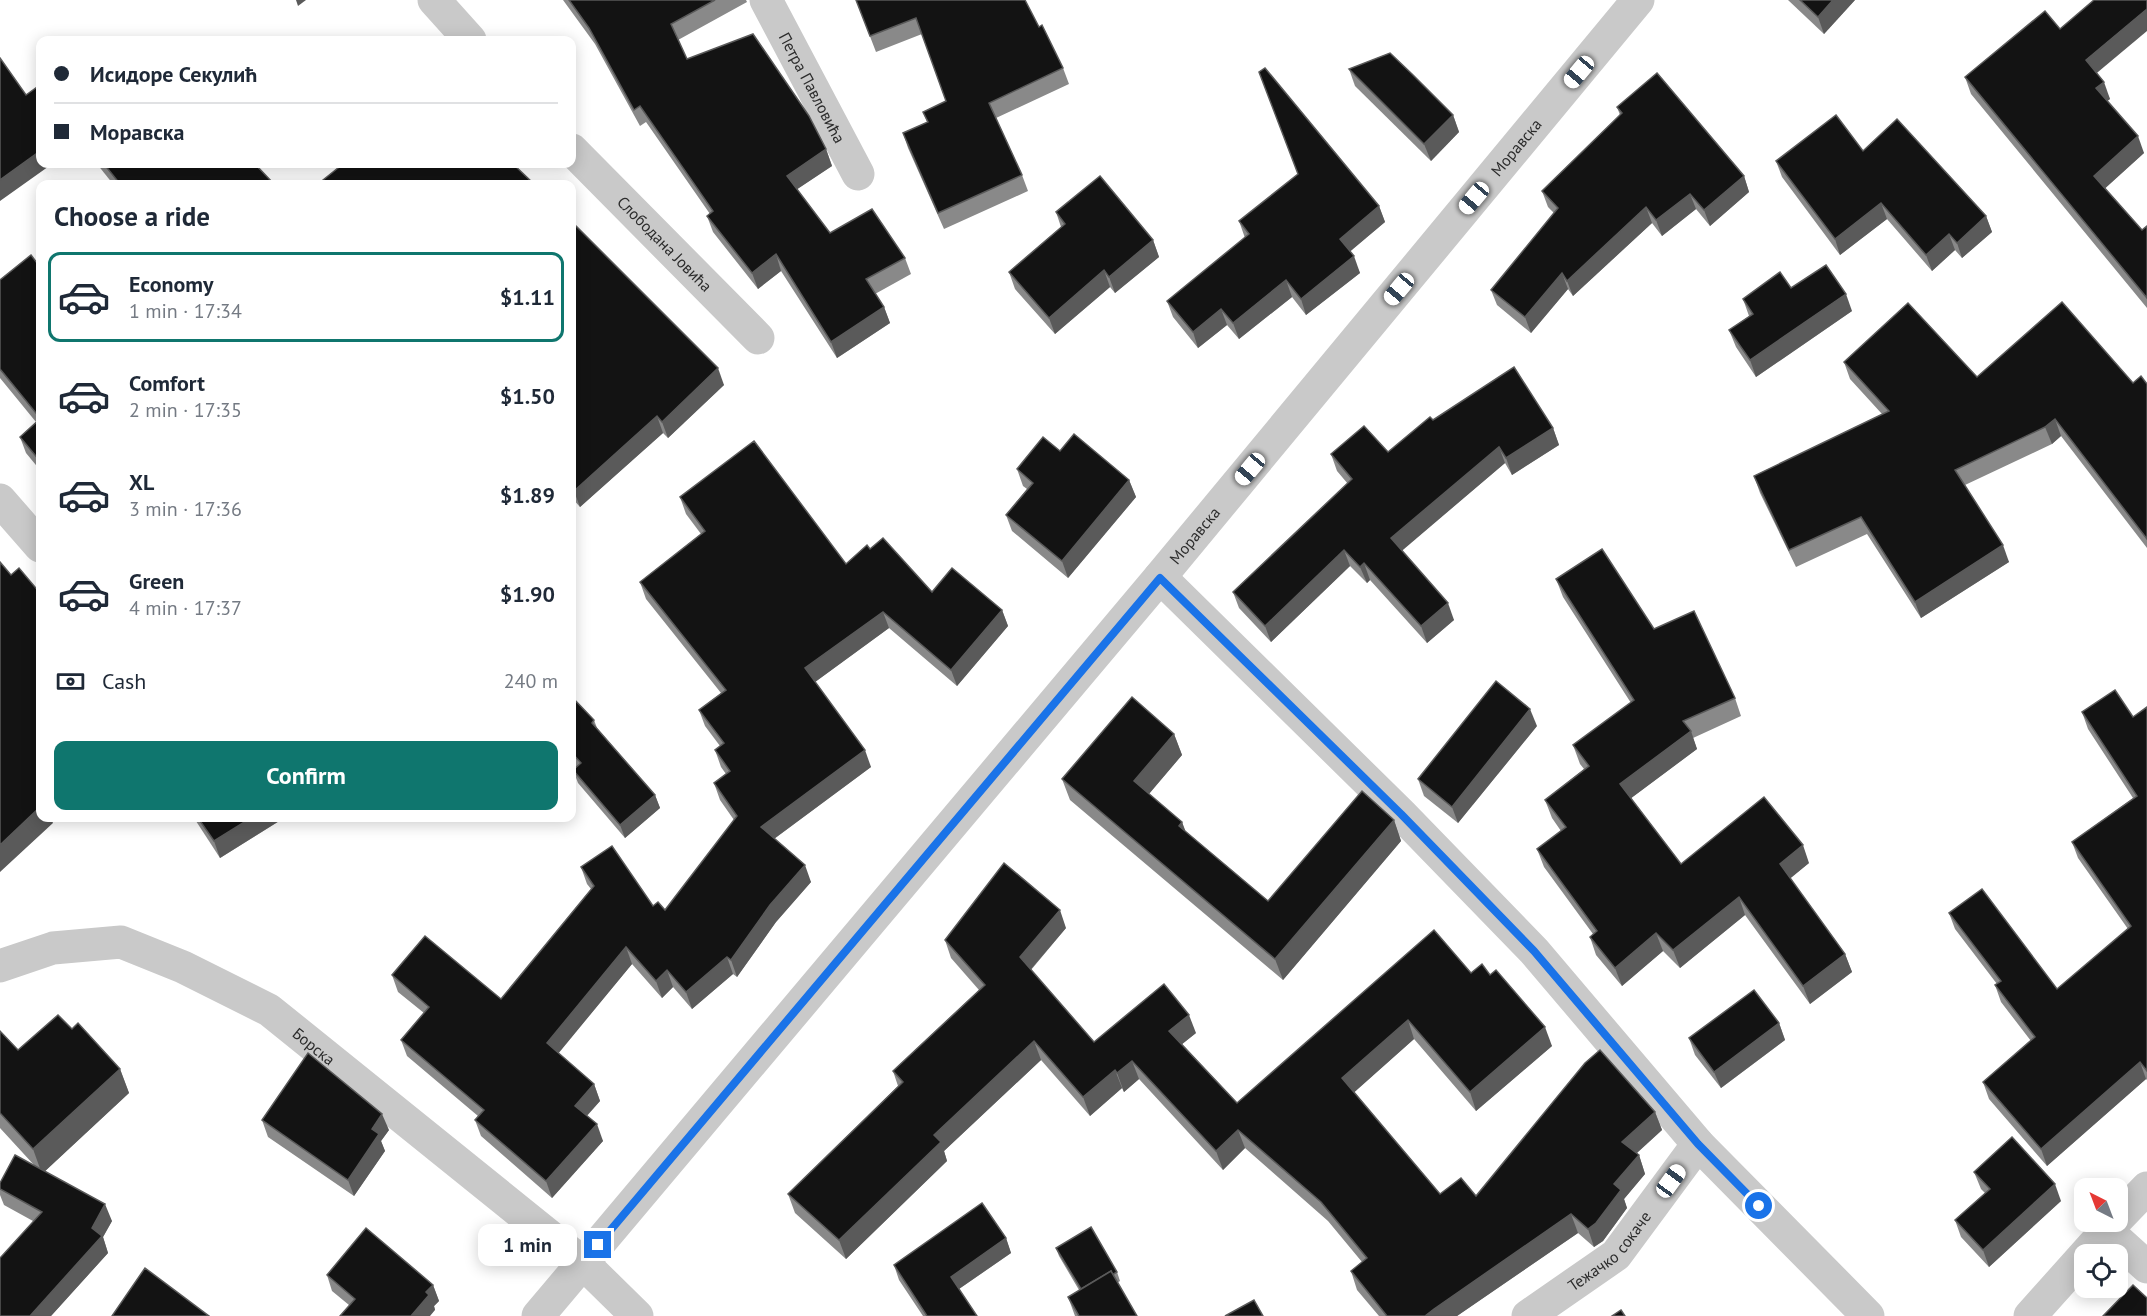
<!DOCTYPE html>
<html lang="en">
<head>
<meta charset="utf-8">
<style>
  body { margin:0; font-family:"PT Sans",sans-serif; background:#f2f2f3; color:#1f2937; height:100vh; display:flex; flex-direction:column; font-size:22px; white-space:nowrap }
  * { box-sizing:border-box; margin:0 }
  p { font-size:20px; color:#747a83 }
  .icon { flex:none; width:33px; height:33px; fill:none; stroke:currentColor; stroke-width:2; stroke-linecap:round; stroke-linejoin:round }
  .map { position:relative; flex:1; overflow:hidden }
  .sheet { position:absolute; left:36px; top:180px; width:540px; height:642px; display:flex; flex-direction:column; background:#fff; border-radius:12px; box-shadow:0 3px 15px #0003 }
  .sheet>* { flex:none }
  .banner { position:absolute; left:36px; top:36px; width:540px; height:132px; border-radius:12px; box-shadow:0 3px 15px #0003; display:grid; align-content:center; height:132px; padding:0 18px; background:#fff }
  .needle { width:39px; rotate:318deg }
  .fabs { position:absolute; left:2074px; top:1178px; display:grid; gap:12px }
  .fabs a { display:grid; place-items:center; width:54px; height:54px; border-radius:12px; background:#fff; box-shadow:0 3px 15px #0003; font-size:30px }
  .end { position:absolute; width:27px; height:27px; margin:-14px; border:8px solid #1a73e8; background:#fff; box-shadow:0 0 0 3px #fff }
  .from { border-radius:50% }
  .bubble { position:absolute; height:42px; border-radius:12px; background:#fff; box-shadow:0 3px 15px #0003; font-size:20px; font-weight:600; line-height:42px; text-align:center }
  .car { position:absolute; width:18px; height:36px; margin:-18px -9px; border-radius:8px; box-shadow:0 0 4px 2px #0007; background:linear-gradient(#fff 24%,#345 0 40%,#fff 0 76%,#345 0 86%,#fff 0) }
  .banner b { display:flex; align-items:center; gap:21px; height:57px; font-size:22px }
  .banner b+b { border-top:2px solid #e0e1e3 }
  .banner i { width:15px; height:15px; background:#1f2937 }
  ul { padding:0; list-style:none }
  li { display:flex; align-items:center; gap:18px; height:90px; margin:0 12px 9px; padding:0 6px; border:3px solid transparent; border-radius:12px }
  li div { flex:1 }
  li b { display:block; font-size:22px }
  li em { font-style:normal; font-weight:600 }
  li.selected { border-color:#0f766e }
  li>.icon { width:54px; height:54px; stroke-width:1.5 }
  h2 { padding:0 18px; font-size:27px; line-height:72px }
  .pay { display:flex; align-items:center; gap:15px; height:66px; padding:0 18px; font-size:22px }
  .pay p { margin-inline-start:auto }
  .action { display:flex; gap:12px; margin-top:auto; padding:12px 18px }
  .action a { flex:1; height:69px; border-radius:12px; background:#0f766e; color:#fff; font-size:24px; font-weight:600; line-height:69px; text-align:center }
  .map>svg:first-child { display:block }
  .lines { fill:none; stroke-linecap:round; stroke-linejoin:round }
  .minor { stroke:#c9c9c9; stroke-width:33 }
  .tertiary { stroke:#c9c9c9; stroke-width:33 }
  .wall { fill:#898989 }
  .shaded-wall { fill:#5a5a5a }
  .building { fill:#131313; stroke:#5a5a5a; stroke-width:1.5 }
  .route { stroke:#1a73e8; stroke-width:8 }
  .labels { text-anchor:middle; stroke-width:6; stroke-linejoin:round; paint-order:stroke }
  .street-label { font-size:16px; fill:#2c2c2c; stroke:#fff }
</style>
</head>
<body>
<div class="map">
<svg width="2147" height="1316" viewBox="0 0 2147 1316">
  <rect width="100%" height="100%" fill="#fff"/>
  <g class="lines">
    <g class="minor">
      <polyline points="434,0 470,40"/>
      <path id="s1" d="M 766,0 L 858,174"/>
      <path id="s2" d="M 572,150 L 758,338"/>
      <polyline points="0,500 40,546"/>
      <polyline points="1160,577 1401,814 1534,951 1698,1144 1868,1316"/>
      <path id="s3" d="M 0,966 L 53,948 L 121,942 L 183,967 L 269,1010 L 583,1263 L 637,1316"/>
      <polyline points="2118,1218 2147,1188"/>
      <polyline points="2106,1230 2147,1267"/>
      <path id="s4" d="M 1528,1316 L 1616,1255 L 1698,1144"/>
      <polyline points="2030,1316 2115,1221"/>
    </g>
    <path class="tertiary" id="s5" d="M 538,1316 L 1160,577 L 1638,0"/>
  </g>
  <g class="wall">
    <polygon points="563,0 746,0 747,2 678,40 687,59 826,149 832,166 797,189 830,233 905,258 911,274 875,294 884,307 890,323 837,358 781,271 758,289 713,232 707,216 710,214 646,122 640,126 595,44"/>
    <polygon points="856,0 1039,27 1063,68 1069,84 996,118 1022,175 1028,191 944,229 908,148 903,133 927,122 923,112 946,101 922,34 876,52"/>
    <polygon points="1788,0 1855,0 1824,34"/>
    <polygon points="2060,29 2097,73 2110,99 2107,101 2144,153 2105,188 2142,230 2147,226 2147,308 1971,94 1965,77"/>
    <polygon points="1349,69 1453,115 1459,132 1431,161 1355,86"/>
    <polygon points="1617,107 1744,176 1749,192 1710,226 1696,209 1662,236 1652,223 1573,296 1568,289 1531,333 1497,305 1491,290 1554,213 1548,207 1542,191 1620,115"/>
    <polygon points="1863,151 1986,216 1992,232 1962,258 1955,250 1932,271 1887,219 1840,255 1782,177 1776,161"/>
    <polygon points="97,164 255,164 272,182 273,184 113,184"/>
    <polygon points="1379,206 1385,222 1350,251 1360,273 1306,315 1292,297 1239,339 1227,325 1198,348 1173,317 1167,301 1245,238 1239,221"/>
    <polygon points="1056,212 1153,240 1159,257 1115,293 1110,287 1055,334 1015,289 1009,272 1061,227"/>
    <polygon points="572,222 724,385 668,438 663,433 580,507 572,498"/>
    <polygon points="40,267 40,470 26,453 20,437 36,422 0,378 0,280"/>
    <polygon points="1791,288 1852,311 1756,377 1736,347 1729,330 1749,316 1743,299"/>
    <polygon points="1844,362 1977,377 2133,383 2147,384 2147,548 2061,436 2052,444 1965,485 2009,562 1921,618 1867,534 1796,567 1760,493 1754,476 1882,414 1850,379"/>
    <polygon points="1433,420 1553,428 1559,445 1512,475 1505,463 1402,550 1454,620 1427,643 1370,580 1367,583 1350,566 1271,642 1239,608 1233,592 1348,484 1337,471 1331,454 1388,452"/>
    <polygon points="1060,451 1129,480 1136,497 1068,578 1012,531 1006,515 1027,489 1023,486 1017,469"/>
    <polygon points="680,497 846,564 870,549 932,592 1002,610 1008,626 957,686 889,628 815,682 871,767 774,839 811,882 776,922 737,977 733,974 692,1009 673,987 662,998 632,964 558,1053 594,1084 600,1101 587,1116 603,1141 552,1198 481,1136 475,1120 478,1116 407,1056 401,1040 424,1013 398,992 392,975 501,999 591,889 587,884 581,867 653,906 665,910 734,820 720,800 714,783 726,774 721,767 715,750 720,746 705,726 699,710 721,693 646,599 640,582 701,534 686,514"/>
    <polygon points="1556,579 1654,629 1735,698 1741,716 1693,738 1697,749 1631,798 1681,864 1809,863 1790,878 1845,954 1852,972 1810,1004 1745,915 1680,968 1663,951 1622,986 1596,955 1590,937 1593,934 1544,867 1537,849 1561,831 1552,818 1545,800 1584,769 1580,764 1573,745 1631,703 1563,597"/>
    <polygon points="572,697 594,720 597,728 655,795 660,808 625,838 578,783 573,770 576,767 572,762"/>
    <polygon points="2147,707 2147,1080 2146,1079 2047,1166 1989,1099 1983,1082 2031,1041 2001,1002 1995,985 1997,984 1955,929 1949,913 2057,989 2128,929 2078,858 2072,842 2133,798 2088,729 2082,712 2133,717"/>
    <polygon points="1537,726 1458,823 1424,796 1418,779"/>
    <polygon points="1174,734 1182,755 1149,794 1182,822 1185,831 1268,901 1394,820 1401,841 1283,980 1070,800 1062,779"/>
    <polygon points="194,818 284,818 220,858"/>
    <polygon points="1066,928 1031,970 1094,1042 1196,1033 1182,1044 1237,1103 1471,973 1552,1046 1476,1111 1414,1039 1354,1092 1440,1194 1476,1196 1655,1112 1662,1130 1637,1153 1639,1155 1645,1174 1624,1199 1627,1208 1603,1241 1594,1247 1578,1233 1457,1316 1379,1316 1357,1290 1351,1271 1362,1262 1328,1221 1245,1148 1223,1170 1139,1079 1124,1092 1122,1088 1090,1116 1041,1060 944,1151 947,1161 846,1259 795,1213 788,1194 898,1086 893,1071 979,990 951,958 945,940"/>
    <polygon points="1779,1023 1785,1040 1721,1088 1695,1055 1689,1038"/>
    <polygon points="72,1029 120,1069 129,1093 45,1171 112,1221 103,1237 108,1253 51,1316 0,1316 33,1221 4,1205 0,1195 0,1183 34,1165 0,1128 0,1031 18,1050"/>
    <polygon points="262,1120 389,1130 381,1141 385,1151 354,1196 268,1137"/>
    <polygon points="1974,1172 2061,1201 1989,1267 1961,1237 1955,1220 1985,1193 1981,1189"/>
    <polygon points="1006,1238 1011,1253 959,1289 977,1316 923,1316 899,1280 894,1265"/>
    <polygon points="1056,1248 1117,1272 1120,1281 1117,1283 1137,1316 1075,1316 1068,1297 1079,1290 1059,1256"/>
    <polygon points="327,1275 433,1285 439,1301 434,1306 435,1310 349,1305 332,1291"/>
  </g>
  <g class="shaded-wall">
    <polygon points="296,0 306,0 298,6"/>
    <polygon points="1833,0 1855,0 1824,34 1818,17"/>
    <polygon points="2147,9 2147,31 2092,77 2086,60"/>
    <polygon points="2104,82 2110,99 2102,105 2096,88"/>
    <polygon points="1453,115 1459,132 1431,161 1424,144"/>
    <polygon points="2138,136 2144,153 2100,193 2094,176"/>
    <polygon points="826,149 832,166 793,192 787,176"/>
    <polygon points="40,151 40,164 52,164 0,201 0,180"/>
    <polygon points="1744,176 1749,192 1710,226 1704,210"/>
    <polygon points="1690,194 1696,209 1662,236 1656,220"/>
    <polygon points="1881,203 1887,219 1840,255 1835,239"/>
    <polygon points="1379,206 1385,222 1346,255 1340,239"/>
    <polygon points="1646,207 1652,223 1573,296 1567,281"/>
    <polygon points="1986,216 1992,232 1962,258 1957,243"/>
    <polygon points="1949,234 1955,250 1932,271 1926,255"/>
    <polygon points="1153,240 1159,257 1115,293 1109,277"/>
    <polygon points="776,254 781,271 758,289 752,273"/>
    <polygon points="1354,256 1360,273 1306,315 1301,299"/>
    <polygon points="1104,270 1110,287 1055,334 1049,318"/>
    <polygon points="1562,273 1568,289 1531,333 1525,317"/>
    <polygon points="1286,280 1292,297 1239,339 1233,323"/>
    <polygon points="1846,294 1852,311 1756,377 1750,360"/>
    <polygon points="884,307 890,323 837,358 831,342"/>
    <polygon points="1221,309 1227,325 1198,348 1193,332"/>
    <polygon points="718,368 724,385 668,438 662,422"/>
    <polygon points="657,416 663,433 580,507 574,491"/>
    <polygon points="2055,419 2061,436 2052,444 2045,427"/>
    <polygon points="1553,428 1559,445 1512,475 1506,458"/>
    <polygon points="1499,447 1505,463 1397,555 1391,538"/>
    <polygon points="1129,480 1136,497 1068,578 1062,561"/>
    <polygon points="2003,545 2009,562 1921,618 1915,602"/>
    <polygon points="1344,550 1350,566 1271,642 1265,626"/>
    <polygon points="1364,563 1370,580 1367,583 1360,567"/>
    <polygon points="1448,603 1454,620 1427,643 1421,626"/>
    <polygon points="1002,610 1008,626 957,686 951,670"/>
    <polygon points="883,612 889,628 811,685 805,668"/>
    <polygon points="1530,709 1537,726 1458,823 1452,807"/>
    <polygon points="1691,731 1697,749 1626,802 1620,784"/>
    <polygon points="1174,734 1182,755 1142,802 1134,781"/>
    <polygon points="865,750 871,767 767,844 761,827"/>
    <polygon points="655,795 660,808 625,838 620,825"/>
    <polygon points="40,807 40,818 51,818 53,823 0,872 0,845"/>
    <polygon points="251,818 284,818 220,858 214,841"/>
    <polygon points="1394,820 1401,841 1283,980 1275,959"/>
    <polygon points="1182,822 1190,843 1179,826"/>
    <polygon points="1803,845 1809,863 1786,882 1780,864"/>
    <polygon points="805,865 811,882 776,922 737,977 731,960 770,905"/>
    <polygon points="1739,897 1745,915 1680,968 1673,950"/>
    <polygon points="1060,910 1066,928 1026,975 1020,957"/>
    <polygon points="1656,933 1663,951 1622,986 1615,968"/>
    <polygon points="626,947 632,964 553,1060 547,1043"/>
    <polygon points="1845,954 1852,972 1810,1004 1803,986"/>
    <polygon points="727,957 733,974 692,1009 686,992"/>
    <polygon points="667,970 673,987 662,998 656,981"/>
    <polygon points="1189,1015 1196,1033 1176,1049 1169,1031"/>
    <polygon points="1408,1020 1414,1039 1349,1097 1342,1078"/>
    <polygon points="1779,1023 1785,1040 1721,1088 1714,1072"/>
    <polygon points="1545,1027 1552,1046 1476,1111 1470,1092"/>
    <polygon points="1034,1041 1041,1060 944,1151 947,1161 846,1259 839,1240 934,1135"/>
    <polygon points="1132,1061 1139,1079 1124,1092 1117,1073"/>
    <polygon points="2140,1062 2146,1079 2047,1166 2041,1149"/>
    <polygon points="120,1069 129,1093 42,1174 33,1149"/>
    <polygon points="1115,1070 1122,1088 1090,1116 1083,1097"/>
    <polygon points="594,1084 600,1101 581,1122 575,1106"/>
    <polygon points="1655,1112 1662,1130 1629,1160 1622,1142"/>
    <polygon points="382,1114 389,1130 381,1141 385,1151 354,1196 348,1180 372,1129"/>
    <polygon points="597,1124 603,1141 552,1198 546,1181"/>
    <polygon points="1238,1130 1245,1148 1223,1170 1216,1151"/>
    <polygon points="1639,1155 1645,1174 1624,1199 1627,1208 1603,1241 1594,1247 1588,1229 1614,1184"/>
    <polygon points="2055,1184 2061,1201 1989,1267 1983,1250"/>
    <polygon points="105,1204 112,1221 103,1237 108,1253 51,1316 30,1316 92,1228"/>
    <polygon points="1571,1214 1578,1233 1457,1316 1425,1316 1434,1309"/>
    <polygon points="1006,1238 1011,1253 956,1291 951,1277"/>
    <polygon points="433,1285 439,1301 434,1306 435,1310 430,1316 411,1316 426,1292"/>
  </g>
  <g class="building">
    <polygon points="569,0 715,0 671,24 687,59 753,34 809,116 826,149 787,176 830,233 872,209 905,258 866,279 884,307 831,342 776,254 752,273 707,216 713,211 640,106 634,110 589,28"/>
    <polygon points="856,0 1025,0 1039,27 1042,25 1063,68 989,103 1022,175 938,213 903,133 928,122 923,112 946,101 916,18 870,36"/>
    <polygon points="1800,0 1833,0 1818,17"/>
    <polygon points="2094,0 2147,0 2147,9 2086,60 2104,82 2096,88 2138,136 2094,176 2142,230 2147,226 2147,298 1965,77 2045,11 2060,29"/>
    <polygon points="1390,53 1412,74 1453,115 1424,144 1349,69"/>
    <polygon points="0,58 26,95 40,85 40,151 0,180"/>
    <polygon points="1265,68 1379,206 1340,239 1354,256 1301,299 1286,280 1233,323 1221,309 1193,332 1167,301 1249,234 1239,221 1298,174 1259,72"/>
    <polygon points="1657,73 1744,176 1704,210 1690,194 1656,220 1646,207 1567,281 1562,273 1525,317 1491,290 1558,208 1542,191 1622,113 1617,107"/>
    <polygon points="1836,115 1863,151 1897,119 1986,216 1957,243 1949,234 1926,255 1881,203 1835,239 1776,161"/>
    <polygon points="104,164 255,164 272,182 270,184 120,184"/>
    <polygon points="343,164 513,164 534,184 327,184 323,180"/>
    <polygon points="1100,176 1153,240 1109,277 1104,270 1049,318 1009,272 1065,224 1056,212"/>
    <polygon points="572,222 718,368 662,422 657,416 574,491 572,488"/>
    <polygon points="31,255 40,267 40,418 0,369 0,280"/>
    <polygon points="1826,265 1846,294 1750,360 1729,330 1753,314 1743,299 1780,272 1791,288"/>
    <polygon points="2062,302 2133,383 2141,376 2147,384 2147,539 2055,419 2045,427 1955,470 2003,545 1915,602 1861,517 1789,550 1754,476 1889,411 1844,362 1908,303 1977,377"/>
    <polygon points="1514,367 1553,428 1506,458 1499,447 1391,538 1448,603 1421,626 1364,563 1360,567 1344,550 1265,626 1233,592 1352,479 1331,454 1364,426 1388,452 1430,417 1433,420"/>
    <polygon points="40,419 40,461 20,437"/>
    <polygon points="1074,434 1129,480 1062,561 1006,515 1033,483 1017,469 1043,437 1060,451"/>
    <polygon points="754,441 846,564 867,545 870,549 883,538 932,592 952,568 1002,610 951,670 883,612 805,668 865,750 761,827 805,865 770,905 731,960 727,957 686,992 667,970 656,981 626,947 547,1043 594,1084 575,1106 597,1124 546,1181 475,1120 484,1110 401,1040 429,1007 392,975 425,936 501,999 594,886 581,867 612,846 653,906 658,902 665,910 737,816 714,783 730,771 715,750 724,743 699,710 726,690 640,582 705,531 680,497"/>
    <polygon points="1602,549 1654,629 1694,611 1735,698 1683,721 1691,731 1620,784 1681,864 1764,797 1803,845 1780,864 1845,954 1803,986 1739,897 1673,950 1656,933 1615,968 1590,937 1597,931 1537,849 1566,827 1545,800 1589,766 1573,745 1634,700 1556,579"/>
    <polygon points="0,562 11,575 19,568 40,593 40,807 0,845"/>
    <polygon points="1496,681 1530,709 1452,807 1418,779"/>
    <polygon points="2115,690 2133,717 2147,707 2147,1071 2140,1062 2041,1149 1983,1082 2035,1037 1995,985 2001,981 1949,913 1982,889 2057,989 2131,926 2072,842 2137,796 2082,712"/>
    <polygon points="572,697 594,720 592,723 655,795 620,825 573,770 581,763 572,753"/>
    <polygon points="1132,697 1174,734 1134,781 1182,822 1179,826 1268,901 1362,791 1394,820 1275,959 1062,779"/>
    <polygon points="198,818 251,818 214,841"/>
    <polygon points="1004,863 1060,910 1020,957 1094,1042 1164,984 1189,1015 1169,1031 1237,1103 1434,930 1471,973 1482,964 1490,975 1496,970 1545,1027 1470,1092 1408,1020 1342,1078 1440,1194 1461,1178 1476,1196 1585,1063 1600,1050 1655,1112 1622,1142 1639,1155 1614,1184 1621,1190 1596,1223 1588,1229 1571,1214 1434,1309 1425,1316 1387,1316 1351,1271 1367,1258 1321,1202 1238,1130 1216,1151 1132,1061 1117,1073 1115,1070 1083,1097 1034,1041 934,1135 941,1142 839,1240 788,1194 903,1082 893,1071 985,985 945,940"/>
    <polygon points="1754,990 1779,1023 1714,1072 1689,1038"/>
    <polygon points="58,1015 72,1029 78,1023 120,1069 33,1149 0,1113 0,1031 18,1050"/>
    <polygon points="308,1053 382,1114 372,1129 379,1134 348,1180 262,1120"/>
    <polygon points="2012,1137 2055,1184 1983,1250 1955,1220 1990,1189 1974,1172"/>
    <polygon points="15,1155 105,1204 92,1228 102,1236 30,1316 0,1316 0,1258 42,1212 0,1189 0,1183"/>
    <polygon points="982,1203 1006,1238 951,1277 977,1316 927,1316 894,1265"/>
    <polygon points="1091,1227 1117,1272 1112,1275 1111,1271 1081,1289 1056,1248"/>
    <polygon points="366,1228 433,1285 426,1292 429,1295 411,1316 340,1316 355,1299 327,1275"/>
    <polygon points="145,1268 209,1316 112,1316"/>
    <polygon points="1111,1271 1137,1316 1079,1316 1068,1297"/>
    <polygon points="2133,1285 2147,1298 2147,1316 2103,1316"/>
    <polygon points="1254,1300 1263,1316 1225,1316"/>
    <polygon points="1621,1310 1625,1316 1612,1316"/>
  </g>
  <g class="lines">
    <polyline class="route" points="598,1245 1160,578 1401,814 1534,951 1698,1144 1759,1206"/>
  </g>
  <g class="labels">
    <g class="street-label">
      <text dy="6" stroke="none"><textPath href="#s1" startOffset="99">Петра Павловића</textPath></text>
      <text dy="6" stroke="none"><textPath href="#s5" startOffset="1524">Моравска</textPath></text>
      <text dy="6" stroke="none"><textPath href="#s2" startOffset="132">Слободана Јовића</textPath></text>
      <text dy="6" stroke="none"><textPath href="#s5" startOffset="1020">Моравска</textPath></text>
      <text dy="6" stroke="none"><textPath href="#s3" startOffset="345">Борска</textPath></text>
      <text dy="6" stroke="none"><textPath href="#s4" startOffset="105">Тежачко сокаче</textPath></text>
    </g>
  </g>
</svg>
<div class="fabs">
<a><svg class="needle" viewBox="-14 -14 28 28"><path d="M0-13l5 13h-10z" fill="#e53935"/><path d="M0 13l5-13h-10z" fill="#747a83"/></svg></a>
<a><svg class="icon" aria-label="locate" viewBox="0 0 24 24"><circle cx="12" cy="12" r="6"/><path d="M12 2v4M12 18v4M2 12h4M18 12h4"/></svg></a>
</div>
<i class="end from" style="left:1759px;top:1206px"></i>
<i class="end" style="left:598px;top:1245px"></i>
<div class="bubble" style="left:478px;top:1224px;width:99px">1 min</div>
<i class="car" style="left:1579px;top:72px;rotate:220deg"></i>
<i class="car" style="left:1474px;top:198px;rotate:220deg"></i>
<i class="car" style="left:1399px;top:289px;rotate:220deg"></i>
<i class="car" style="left:1250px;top:469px;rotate:220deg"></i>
<i class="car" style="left:1671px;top:1181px;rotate:36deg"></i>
<div class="banner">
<b><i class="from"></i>Исидоре Секулић</b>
<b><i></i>Моравска</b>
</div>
<section class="sheet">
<h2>Choose a ride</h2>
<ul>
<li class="selected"><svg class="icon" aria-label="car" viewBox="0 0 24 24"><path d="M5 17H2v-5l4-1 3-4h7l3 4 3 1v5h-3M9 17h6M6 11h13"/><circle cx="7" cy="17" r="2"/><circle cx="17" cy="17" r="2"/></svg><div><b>Economy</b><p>1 min · 17:34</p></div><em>$1.11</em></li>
<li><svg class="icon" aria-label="car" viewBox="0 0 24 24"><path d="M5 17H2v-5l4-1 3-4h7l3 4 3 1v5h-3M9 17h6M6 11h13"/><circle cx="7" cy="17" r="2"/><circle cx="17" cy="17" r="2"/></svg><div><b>Comfort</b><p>2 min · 17:35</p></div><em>$1.50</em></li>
<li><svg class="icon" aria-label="car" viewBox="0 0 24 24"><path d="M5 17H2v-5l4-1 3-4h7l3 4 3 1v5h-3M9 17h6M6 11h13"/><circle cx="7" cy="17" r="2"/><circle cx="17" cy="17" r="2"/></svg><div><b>XL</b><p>3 min · 17:36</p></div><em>$1.89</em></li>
<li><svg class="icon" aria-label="car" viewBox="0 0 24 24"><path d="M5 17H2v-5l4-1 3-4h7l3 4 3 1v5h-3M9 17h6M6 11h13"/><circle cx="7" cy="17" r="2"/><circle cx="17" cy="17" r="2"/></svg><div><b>Green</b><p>4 min · 17:37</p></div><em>$1.90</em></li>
</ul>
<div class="pay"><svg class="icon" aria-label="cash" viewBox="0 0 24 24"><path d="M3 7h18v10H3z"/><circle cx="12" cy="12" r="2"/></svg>Cash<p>240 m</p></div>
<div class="action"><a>Confirm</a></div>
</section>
</div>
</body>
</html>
